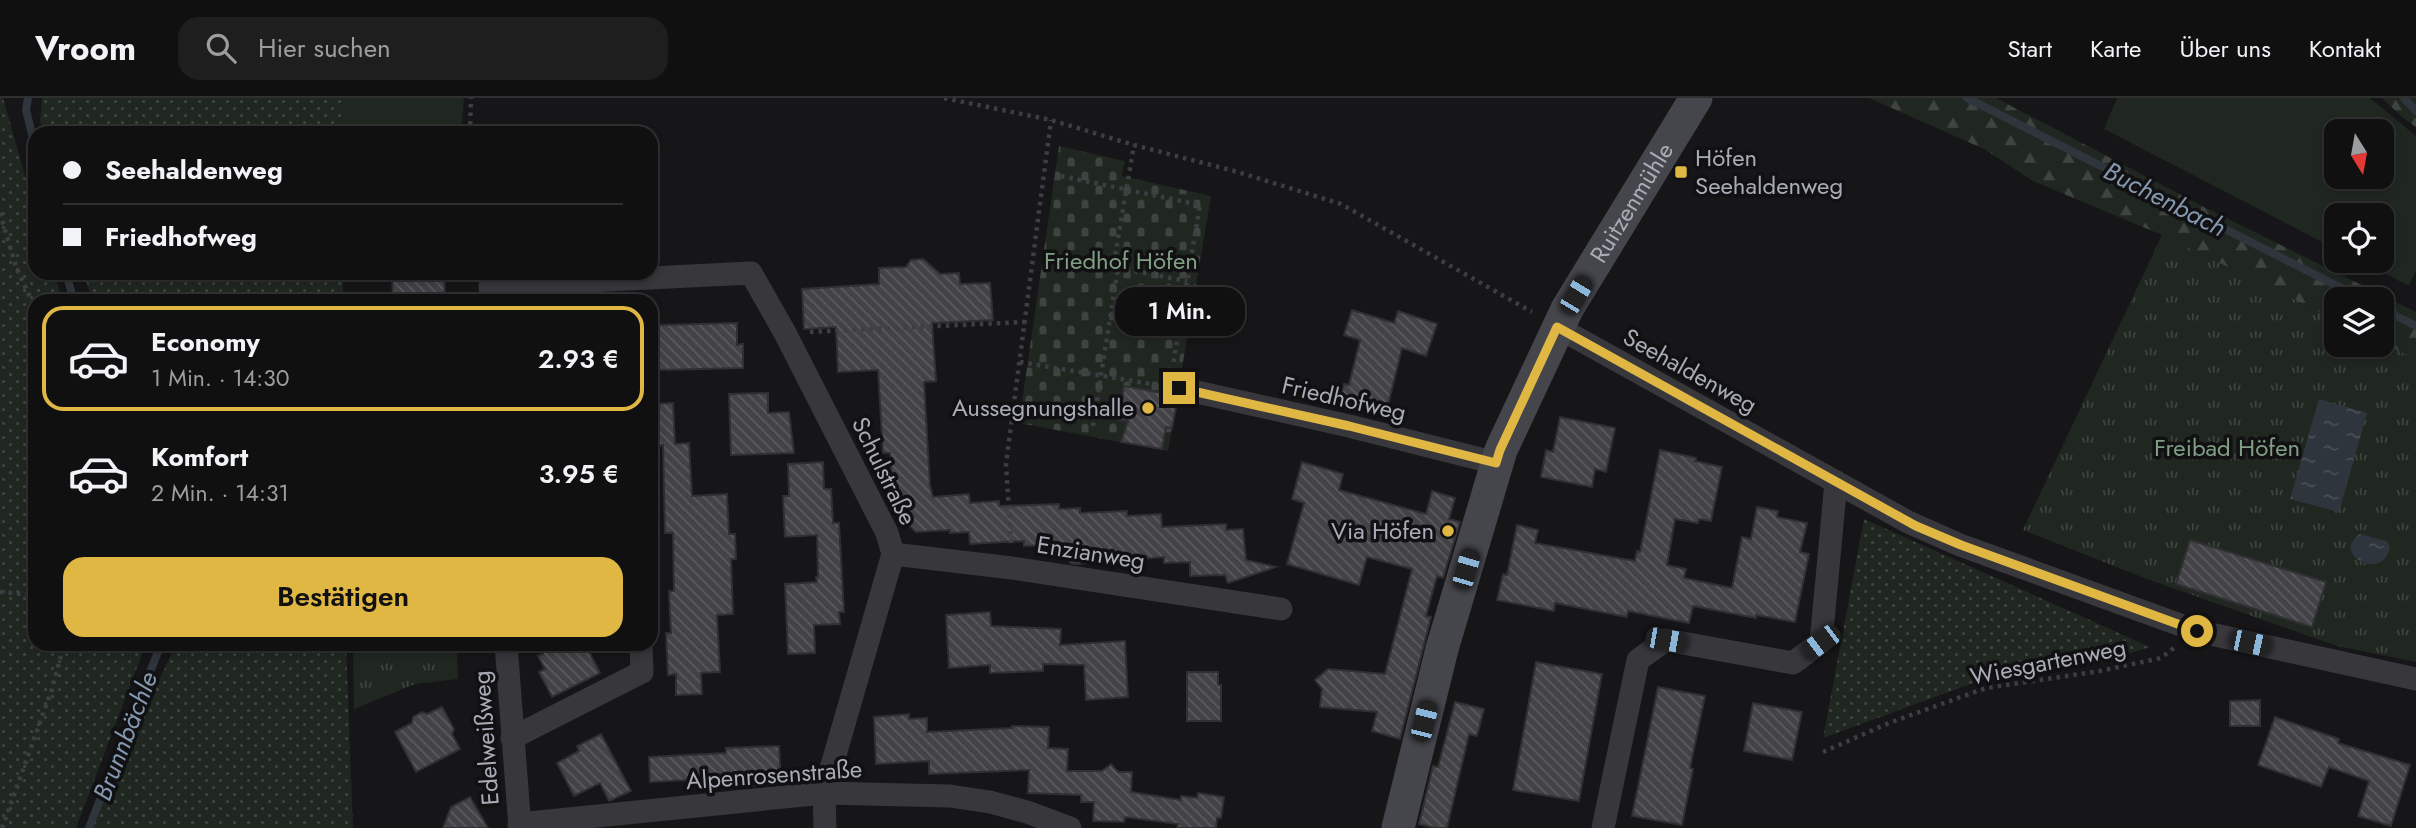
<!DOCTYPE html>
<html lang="de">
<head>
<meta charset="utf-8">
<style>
  body { margin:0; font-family:Jost,sans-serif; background:#1e1e1f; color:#f1f3f6; height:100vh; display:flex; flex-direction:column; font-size:26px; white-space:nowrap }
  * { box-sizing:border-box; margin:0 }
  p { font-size:23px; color:#9c9d9f }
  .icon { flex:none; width:38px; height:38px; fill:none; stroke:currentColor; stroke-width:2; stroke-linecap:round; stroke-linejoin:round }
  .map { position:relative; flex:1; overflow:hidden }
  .panel { position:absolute; left:28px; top:196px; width:630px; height:357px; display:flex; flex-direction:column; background:#101011; border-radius:21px; box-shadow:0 4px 10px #0003,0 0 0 2px #303031 }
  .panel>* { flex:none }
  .guide { position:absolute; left:28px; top:28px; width:630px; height:154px; border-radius:21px; box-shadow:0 4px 10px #0003,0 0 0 2px #303031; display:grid; align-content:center; height:154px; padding:0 35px; background:#101011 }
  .needle { width:46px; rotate:169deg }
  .tools { position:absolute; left:2324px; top:21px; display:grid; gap:14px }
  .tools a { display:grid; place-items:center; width:70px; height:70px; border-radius:14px; background:#101011; box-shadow:0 4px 10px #0003,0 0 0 2px #303031; font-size:35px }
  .end { position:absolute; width:32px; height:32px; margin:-16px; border:9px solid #e1b744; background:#111; box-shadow:0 0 0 4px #111 }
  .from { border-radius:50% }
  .bubble { position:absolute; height:49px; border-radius:21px; background:#101011; box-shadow:0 4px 10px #0003,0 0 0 2px #303031; font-size:23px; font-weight:600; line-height:49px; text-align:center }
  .car { position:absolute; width:21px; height:42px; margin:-21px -10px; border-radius:9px; box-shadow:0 0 5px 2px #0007; background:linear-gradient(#222 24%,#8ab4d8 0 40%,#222 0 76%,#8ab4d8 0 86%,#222 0) }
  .guide b { display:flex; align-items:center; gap:24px; height:66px; font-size:26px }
  .guide b+b { border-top:2px solid #303031 }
  .guide i { width:18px; height:18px; background:#f1f3f6 }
  ul { padding:12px 0 0; list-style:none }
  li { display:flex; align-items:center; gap:21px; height:105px; margin:0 14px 10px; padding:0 21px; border:4px solid transparent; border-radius:21px }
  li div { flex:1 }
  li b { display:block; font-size:26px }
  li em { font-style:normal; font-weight:600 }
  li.active { border-color:#e1b744 }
  li>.icon { width:63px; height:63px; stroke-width:1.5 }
  .button { display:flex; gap:14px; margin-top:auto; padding:14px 35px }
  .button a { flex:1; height:80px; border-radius:21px; background:#e1b744; color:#111; font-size:28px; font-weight:600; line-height:80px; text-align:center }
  header { display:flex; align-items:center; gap:42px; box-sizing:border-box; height:98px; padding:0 35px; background:#101011; border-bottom:2px solid #303031 }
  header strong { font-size:33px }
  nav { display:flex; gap:38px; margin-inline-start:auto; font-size:24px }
  .search { width:490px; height:63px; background:#1e1e1f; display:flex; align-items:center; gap:18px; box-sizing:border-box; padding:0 24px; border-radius:21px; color:#9c9d9f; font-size:26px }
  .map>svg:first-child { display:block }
  .grass { fill:url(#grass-dots) }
  .forest { fill:url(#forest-firs) }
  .cemetery { fill:url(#cemetery-stones) }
  .park { fill:url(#park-tufts) }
  .garden { fill:#202721; fill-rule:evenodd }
  .water { fill:url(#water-ripples) }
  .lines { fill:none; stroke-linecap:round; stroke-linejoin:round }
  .stream { stroke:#2f353c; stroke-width:8 }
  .building { fill:url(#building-back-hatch); stroke:#303033; stroke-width:2 }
  .path { stroke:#3d3e43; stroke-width:4.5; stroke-dasharray:3.5 5; stroke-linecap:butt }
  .street { stroke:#37373c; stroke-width:23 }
  .secondary { stroke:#45464c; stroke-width:33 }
  .route { stroke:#e1b744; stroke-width:9 }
  .poi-dot { fill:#e1b744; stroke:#111012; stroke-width:2.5 }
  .labels { text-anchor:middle; stroke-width:7; stroke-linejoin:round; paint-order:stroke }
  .poi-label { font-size:24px; fill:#a9acb6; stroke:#111012; text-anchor:end }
  .street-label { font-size:24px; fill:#a9acb6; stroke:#111012 }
  .park-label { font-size:24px; fill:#819f85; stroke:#111012 }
  .water-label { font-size:26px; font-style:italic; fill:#8397ae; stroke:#111012 }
</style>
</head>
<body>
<header>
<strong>Vroom</strong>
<div class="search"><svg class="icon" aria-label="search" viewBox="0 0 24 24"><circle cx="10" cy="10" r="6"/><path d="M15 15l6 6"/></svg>Hier suchen</div>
<nav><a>Start</a><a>Karte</a><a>Über uns</a><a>Kontakt</a></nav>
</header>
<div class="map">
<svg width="2416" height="730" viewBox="0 0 2416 730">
  <defs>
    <pattern id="grass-dots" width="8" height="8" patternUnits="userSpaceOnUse" patternTransform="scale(1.75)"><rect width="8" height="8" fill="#202721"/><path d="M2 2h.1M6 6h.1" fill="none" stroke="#3e443f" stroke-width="1.8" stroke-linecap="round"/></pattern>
    <pattern id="forest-firs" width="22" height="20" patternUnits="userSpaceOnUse" patternTransform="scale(1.75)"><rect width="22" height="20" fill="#202721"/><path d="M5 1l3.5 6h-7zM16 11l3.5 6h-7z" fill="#3e443f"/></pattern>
    <pattern id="cemetery-stones" width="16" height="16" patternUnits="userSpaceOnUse" patternTransform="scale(1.75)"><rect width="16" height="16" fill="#202721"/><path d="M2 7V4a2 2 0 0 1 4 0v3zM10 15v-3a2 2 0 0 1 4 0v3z" fill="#3e443f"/></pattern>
    <pattern id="park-tufts" width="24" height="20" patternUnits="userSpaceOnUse" patternTransform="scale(1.75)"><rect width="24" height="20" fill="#202721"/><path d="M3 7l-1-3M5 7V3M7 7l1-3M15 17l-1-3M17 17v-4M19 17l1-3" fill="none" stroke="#3e443f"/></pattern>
    <pattern id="water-ripples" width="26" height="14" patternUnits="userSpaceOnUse" patternTransform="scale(1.75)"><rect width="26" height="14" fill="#2f353c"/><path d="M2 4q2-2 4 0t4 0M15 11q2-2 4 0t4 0" fill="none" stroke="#4a5056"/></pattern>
    <pattern id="building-back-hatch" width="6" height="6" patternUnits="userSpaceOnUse" patternTransform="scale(1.75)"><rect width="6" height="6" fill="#434347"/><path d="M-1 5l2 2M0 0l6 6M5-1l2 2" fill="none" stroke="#5b5b5f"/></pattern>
  </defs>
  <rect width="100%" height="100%" fill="#161517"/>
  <g class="grass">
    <polygon points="0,0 3,0 35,113 35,175 54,175 63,203 35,203 35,546 146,546 76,730 0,730"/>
    <polygon points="42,0 345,0 345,35 43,35 40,22"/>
    <polygon points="84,175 343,175 343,203 92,203"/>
    <polygon points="1864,421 2150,549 2091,567 1976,584 1823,640"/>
    <polygon points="176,546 346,546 353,730 90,730"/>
  </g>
  <g class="forest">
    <polygon points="1869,0 1996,0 2206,110 2416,214 2416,261 2382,245 2382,201 2336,201 2336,222 2162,137 2033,83 1984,51"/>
    <polygon points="2382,0 2416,0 2416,29 2402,19"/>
  </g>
  <polygon class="cemetery" points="1059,48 1124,63 1122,78 1211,98 1168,353 1019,325"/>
  <g class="park">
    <polygon points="2162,137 2336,222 2336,247 2382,247 2382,245 2416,261 2416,564 2337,548 2147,481 2023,432"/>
    <polygon points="457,550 458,581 415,586 354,611 353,552"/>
  </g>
  <g class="garden">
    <polygon points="345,0 464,0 461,35 345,35"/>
    <path d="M 2117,0 L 2370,0 L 2416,38 L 2416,173 L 2409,188 L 2360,163 L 2382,163 L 2382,117 L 2336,117 L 2336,151 L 2104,31 ZM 2336,33 L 2382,33 L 2382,79 L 2336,79 Z"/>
  </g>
  <g class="water">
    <polygon points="2319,301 2367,315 2339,414 2290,401"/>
    <path d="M 2360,436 L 2386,443 L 2390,448 C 2385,485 2329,457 2360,436 Z"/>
  </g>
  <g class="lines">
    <g class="stream">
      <polyline points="28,0 26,12 35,48"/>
      <polyline points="1967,0 2363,201"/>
      <polyline points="2404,0 2416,13"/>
      <polyline points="66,175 74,203"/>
      <polyline points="2382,211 2416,228"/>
      <polyline points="89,730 161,546"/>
    </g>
  </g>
  <g class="building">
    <polygon points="923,161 940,176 959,175 960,186 990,185 993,222 932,225 936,283 924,284 930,388 933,399 969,396 970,405 999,403 999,408 1059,406 1059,411 1080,410 1080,415 1127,413 1127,418 1161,416 1162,429 1226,426 1226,432 1243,431 1246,462 1276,469 1228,485 1225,477 1190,478 1190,464 1164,465 1164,459 1076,466 1070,465 1069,446 1024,448 1024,443 970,446 969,434 950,435 950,432 916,434 893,411 890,355 883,355 878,272 838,274 836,229 804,231 802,191 879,186 879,170 906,169 911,162"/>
    <polygon points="392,175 444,175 445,203 393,203"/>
    <polygon points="1352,212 1394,225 1398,213 1437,226 1426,258 1402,250 1386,315 1339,306 1344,286 1349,287 1360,242 1344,237"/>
    <polygon points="737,225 737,247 743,246 743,270 659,272 658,227"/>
    <polygon points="1124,288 1167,296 1177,304 1172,330 1166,329 1162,351 1121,344 1128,323 1119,322"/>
    <polygon points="768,295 768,315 789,314 794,355 731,357 729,296"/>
    <polygon points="673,305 675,346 689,345 692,398 727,396 729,436 735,436 736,461 731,461 733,516 717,517 720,574 701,575 702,596 676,597 676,576 668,577 666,535 671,535 669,493 674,493 673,435 665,435 663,347 651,348 651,306"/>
    <polygon points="1560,319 1615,330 1606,374 1595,371 1592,389 1541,379 1546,352 1553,354"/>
    <polygon points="1660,352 1696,360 1695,363 1722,369 1711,423 1699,421 1698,425 1675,421 1667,467 1686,471 1684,480 1732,490 1742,439 1751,441 1757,409 1778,413 1777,419 1807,425 1800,454 1809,456 1795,524 1756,517 1756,520 1693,508 1689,525 1628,513 1627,519 1555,505 1554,513 1497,502 1503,476 1507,477 1517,427 1538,432 1535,445 1635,463 1637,453 1640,454"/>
    <polygon points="823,364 824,391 831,391 833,425 839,425 844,514 839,514 840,526 814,527 815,555 788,556 785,486 817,484 816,479 818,479 817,437 785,439 783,398 789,398 788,366"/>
    <polygon points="1302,364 1343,376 1339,392 1426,416 1432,393 1455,400 1449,421 1460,424 1443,480 1437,478 1426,518 1431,519 1400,641 1372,633 1377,614 1320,609 1322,591 1315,582 1328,571 1385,576 1412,471 1367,459 1359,487 1287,466 1304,405 1292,401"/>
    <polygon points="2190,442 2326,484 2312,529 2176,486"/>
    <polygon points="990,514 991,528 1061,531 1060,547 1125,543 1128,599 1086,602 1084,567 1043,566 1043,573 990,575 990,567 949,570 946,517"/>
    <polygon points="538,546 585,546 600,575 552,599 539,574 545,571 538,558 543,556"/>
    <polygon points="1536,564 1602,576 1579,703 1513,692"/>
    <polygon points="1187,574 1218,574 1218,587 1221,587 1221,623 1187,623"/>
    <polygon points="1658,589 1705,598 1690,670 1693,671 1682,727 1632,718"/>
    <polygon points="2260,602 2260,628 2230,628 2230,603"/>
    <polygon points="1455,604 1484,611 1477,638 1469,636 1447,730 1435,730 1419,726 1433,668 1438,669"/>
    <polygon points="1753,605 1802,614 1792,662 1744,653"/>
    <polygon points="442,609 454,631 452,636 460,651 416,674 395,634 412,625 413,619 422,614 427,616"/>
    <polygon points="909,616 909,621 927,620 927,634 1012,630 1012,628 1049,629 1048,650 1068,651 1067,673 1102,673 1111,666 1118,674 1132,674 1131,694 1181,702 1181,698 1197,700 1198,695 1224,699 1221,720 1217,720 1216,730 1177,730 1178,726 1125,719 1124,724 1093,723 1094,704 1081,704 1081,697 1028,695 1029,672 929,676 929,663 876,666 874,619"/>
    <polygon points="2275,619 2339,641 2338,645 2410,667 2391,728 2358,718 2369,683 2329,669 2321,689 2258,667"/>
    <polygon points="601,636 631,693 609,703 600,685 574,698 557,665 579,653 577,648"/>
    <polygon points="779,648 781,685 752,688 752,684 728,685 727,680 650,684 649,659 726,655 726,650"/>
    <polygon points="470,699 488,730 443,730 451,709"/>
  </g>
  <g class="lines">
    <g class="path">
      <polyline points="944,0 1051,22 1134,47 1238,74 1341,106 1532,214"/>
      <polyline points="470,35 471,0"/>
      <polyline points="1061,78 1200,107 1173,267"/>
      <polyline points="0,115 16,169 35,210"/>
      <polyline points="1118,170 1187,183"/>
      <polyline points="810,234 1025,224"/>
      <polyline points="1020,264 1157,287"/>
      <polyline points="1093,328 1118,170 1113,170 1134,47"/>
      <polyline points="1011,445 1006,366 1051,22"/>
      <polyline points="0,494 35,497"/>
      <polyline points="1823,654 1889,625 1986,590 2100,573 2161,560 2175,549"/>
      <polyline points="2,730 52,591 64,546"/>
    </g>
    <g class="street">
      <polyline points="491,203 490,188 751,175 785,235 887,435 893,456 824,695 825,730"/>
      <polyline points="1557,229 1908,424 1960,447 2197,533 2416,581"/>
      <polyline points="1179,290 1349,328 1496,365"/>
      <polyline points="893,456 1012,470 1281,511"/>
      <polyline points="506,546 520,730"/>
      <polyline points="512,640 642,574 641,546"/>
      <polyline points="519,726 824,695 950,698 990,704 1027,714 1070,730"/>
      <polyline points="1603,730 1638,562 1666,542 1793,565 1821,544 1836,384"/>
    </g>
    <path class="secondary" id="s1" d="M 1398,730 L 1442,551 L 1501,352 L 1567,211 L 1696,0"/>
  </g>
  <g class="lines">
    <polyline class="route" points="1179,290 1349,328 1496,365 1500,352 1557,229 1916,428 1961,447 2197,533"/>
  </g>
  <g class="poi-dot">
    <rect x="1674" y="67" width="14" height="14" rx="3.5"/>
    <circle cx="1148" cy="310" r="7"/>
    <circle cx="1448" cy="433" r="7"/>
  </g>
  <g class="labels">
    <g class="poi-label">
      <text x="1695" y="68" text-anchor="start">Höfen<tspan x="1695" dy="28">Seehaldenweg</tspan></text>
      <text x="1134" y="318">Aussegnungshalle</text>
      <text x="1434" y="441">Via Höfen</text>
    </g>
    <g class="street-label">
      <text dy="8" stroke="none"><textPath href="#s1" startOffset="672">Ruitzenmühle</textPath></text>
      <text transform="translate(1690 273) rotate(29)" y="8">Seehaldenweg</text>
      <text transform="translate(1344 301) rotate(13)" y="8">Friedhofweg</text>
      <text transform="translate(884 373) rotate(64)" y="8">Schulstraße</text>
      <text transform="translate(1091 455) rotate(9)" y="8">Enzianweg</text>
      <text transform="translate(2048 564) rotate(-11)" y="8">Wiesgartenweg</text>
      <text transform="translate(486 640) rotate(-94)" y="8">Edelweißweg</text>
      <text transform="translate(774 677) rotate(-4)" y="8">Alpenrosenstraße</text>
    </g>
    <g class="park-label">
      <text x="1121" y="171">Friedhof Höfen</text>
      <text x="2227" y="358">Freibad Höfen</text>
    </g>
    <g class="water-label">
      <text transform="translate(2165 101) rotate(27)" y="9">Buchenbach</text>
      <text transform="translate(125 638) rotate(-69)" y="9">Brunnbächle</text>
    </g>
  </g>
</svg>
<div class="tools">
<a><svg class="needle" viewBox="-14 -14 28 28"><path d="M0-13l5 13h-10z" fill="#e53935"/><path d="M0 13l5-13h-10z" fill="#9c9d9f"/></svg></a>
<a><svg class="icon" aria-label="locate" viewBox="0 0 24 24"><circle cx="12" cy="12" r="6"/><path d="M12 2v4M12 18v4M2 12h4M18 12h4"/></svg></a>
<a><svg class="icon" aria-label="layers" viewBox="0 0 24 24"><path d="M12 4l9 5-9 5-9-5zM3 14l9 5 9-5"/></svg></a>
</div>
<i class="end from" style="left:2197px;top:533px"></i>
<i class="end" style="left:1179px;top:290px"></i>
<div class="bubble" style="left:1115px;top:189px;width:130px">1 Min.</div>
<i class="car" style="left:1576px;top:197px;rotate:31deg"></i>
<i class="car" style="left:1466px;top:471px;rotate:16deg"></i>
<i class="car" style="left:1666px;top:542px;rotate:100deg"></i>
<i class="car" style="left:1821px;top:544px;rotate:233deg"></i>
<i class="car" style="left:2250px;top:545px;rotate:102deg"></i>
<i class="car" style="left:1424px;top:623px;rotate:14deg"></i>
<div class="guide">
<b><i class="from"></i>Seehaldenweg</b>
<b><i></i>Friedhofweg</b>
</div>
<section class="panel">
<ul>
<li class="active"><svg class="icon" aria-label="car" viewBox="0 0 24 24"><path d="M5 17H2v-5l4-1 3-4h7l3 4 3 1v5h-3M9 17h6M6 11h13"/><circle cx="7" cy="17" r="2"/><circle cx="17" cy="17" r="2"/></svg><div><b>Economy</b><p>1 Min. · 14:30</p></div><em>2.93 €</em></li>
<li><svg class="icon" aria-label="car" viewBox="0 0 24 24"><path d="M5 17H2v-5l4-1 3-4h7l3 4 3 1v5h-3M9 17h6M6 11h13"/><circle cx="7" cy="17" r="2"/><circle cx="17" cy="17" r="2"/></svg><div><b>Komfort</b><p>2 Min. · 14:31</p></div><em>3.95 €</em></li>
</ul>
<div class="button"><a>Bestätigen</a></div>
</section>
</div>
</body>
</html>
